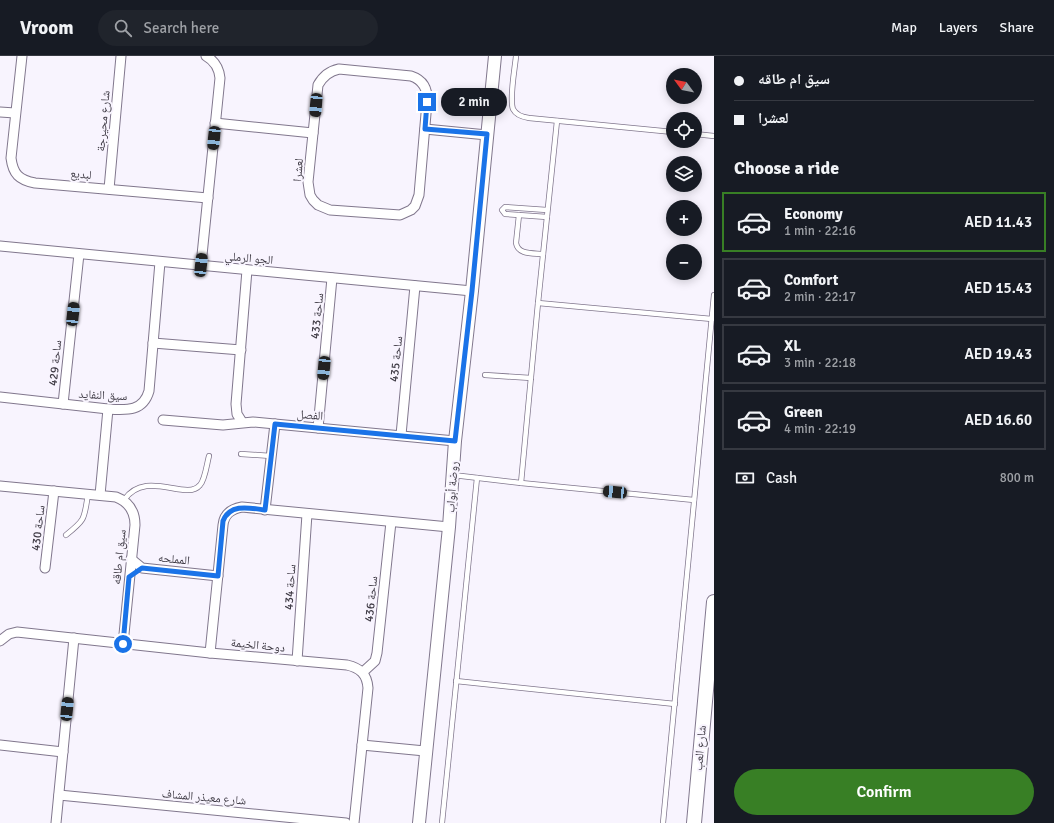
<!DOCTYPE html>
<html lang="en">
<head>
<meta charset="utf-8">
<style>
  body { margin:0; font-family:Signika,"Noto Naskh Arabic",sans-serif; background:#20242c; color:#f1f3f6; height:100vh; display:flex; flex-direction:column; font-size:15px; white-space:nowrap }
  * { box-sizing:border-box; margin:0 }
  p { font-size:13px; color:#9ea1a6 }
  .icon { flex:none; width:22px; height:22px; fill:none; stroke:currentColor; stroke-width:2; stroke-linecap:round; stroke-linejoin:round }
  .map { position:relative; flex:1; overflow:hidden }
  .sheet { display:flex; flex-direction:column; background:#171b24; width:340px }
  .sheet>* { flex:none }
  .top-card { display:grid; align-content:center; height:88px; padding:0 20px; background:#171b24 }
  .needle { width:26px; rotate:302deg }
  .fabs { position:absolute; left:666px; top:12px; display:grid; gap:8px }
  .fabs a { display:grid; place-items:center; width:36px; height:36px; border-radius:50%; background:#171b24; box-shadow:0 2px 10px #0003; font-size:20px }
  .end { position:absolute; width:18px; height:18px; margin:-9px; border:5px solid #1a73e8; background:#fff; box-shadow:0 0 0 2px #fff }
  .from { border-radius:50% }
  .bubble { position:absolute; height:28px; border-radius:14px; background:#171b24; box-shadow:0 2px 10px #0003; font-size:13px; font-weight:600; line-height:28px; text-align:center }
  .car { position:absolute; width:12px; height:24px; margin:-12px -6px; border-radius:5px; box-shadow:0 0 3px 1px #0007; background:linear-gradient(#222 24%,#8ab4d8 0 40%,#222 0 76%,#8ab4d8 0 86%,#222 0) }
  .top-card b { display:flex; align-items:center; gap:14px; height:38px; font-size:15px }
  .top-card b+b { border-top:1px solid #363941 }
  .top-card i { width:10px; height:10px; background:#f1f3f6 }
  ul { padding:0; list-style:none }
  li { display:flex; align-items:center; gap:12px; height:60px; margin:0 8px 6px; padding:0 12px; border:2px solid #363941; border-radius:0px }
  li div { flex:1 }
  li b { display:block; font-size:15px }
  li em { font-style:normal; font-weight:600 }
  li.selected { border-color:#387f25 }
  li>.icon { width:36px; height:36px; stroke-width:1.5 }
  h2 { padding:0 20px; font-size:18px; line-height:48px }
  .pay { display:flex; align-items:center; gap:10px; height:44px; padding:0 20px; font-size:15px }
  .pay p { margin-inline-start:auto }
  .button { display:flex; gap:8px; margin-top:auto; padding:8px 20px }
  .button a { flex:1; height:46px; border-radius:24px; background:#387f25; color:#fff; font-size:16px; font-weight:600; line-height:46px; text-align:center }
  header { display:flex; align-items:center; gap:24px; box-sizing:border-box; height:56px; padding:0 20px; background:#171b24; border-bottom:1px solid #363941 }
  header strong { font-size:19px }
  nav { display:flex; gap:22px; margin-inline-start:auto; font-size:14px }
  .search { width:280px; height:36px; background:#20242c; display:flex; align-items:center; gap:10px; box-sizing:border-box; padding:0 14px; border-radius:22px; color:#9ea1a6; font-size:15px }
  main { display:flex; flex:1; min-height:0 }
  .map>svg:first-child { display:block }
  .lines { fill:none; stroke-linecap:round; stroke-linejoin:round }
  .lane-casing { stroke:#81778d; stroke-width:6 }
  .street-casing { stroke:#81778d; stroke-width:11 }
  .secondary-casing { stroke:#81778d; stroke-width:14 }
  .primary-casing { stroke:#81778d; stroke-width:16 }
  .lane { stroke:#fff; stroke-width:4.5 }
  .street { stroke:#fff; stroke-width:9 }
  .secondary { stroke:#fff; stroke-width:12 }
  .primary { stroke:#fff; stroke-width:14 }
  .route { stroke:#1a73e8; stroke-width:5 }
  .labels { text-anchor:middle; stroke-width:4; stroke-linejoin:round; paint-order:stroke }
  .street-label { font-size:12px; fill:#3e3a44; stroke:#f8f4fe }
</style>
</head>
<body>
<header>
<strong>Vroom</strong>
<div class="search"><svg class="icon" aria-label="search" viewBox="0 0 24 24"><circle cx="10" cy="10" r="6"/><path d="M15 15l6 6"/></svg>Search here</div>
<nav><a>Map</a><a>Layers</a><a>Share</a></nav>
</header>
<main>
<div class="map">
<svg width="714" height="767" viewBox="0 0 714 767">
  <rect width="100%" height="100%" fill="#f8f4fe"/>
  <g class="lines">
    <g class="lane-casing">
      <g id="lane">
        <path d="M 516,0 C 515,12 509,43 513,53 C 516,59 522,61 529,62 L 673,76"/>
        <polyline points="695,78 714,80"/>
        <path d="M 519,159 L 516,187 C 518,199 533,197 543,198"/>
        <polyline points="547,161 505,158 502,154 505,151 547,154"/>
        <polyline points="538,247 712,263"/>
        <polyline points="485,319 531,322"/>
        <polyline points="241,398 271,400"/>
        <polyline points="453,419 521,427 694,444"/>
        <polyline points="521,427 538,247 557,65"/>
        <path d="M 124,444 C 146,412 186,446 200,429 C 205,424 207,407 209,400"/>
        <path d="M 66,479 C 86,463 84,463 88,438"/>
        <polyline points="456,625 675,648"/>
        <polyline points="442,767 477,422"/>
        <polyline points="663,767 714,239"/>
      </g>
    </g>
    <g class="street-casing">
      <g id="street">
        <path d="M 22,0 L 11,102 C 13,118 19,124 35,127 L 208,142"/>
        <path d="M 339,13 L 411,20 C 423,24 428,33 427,46 L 419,139 L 415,150 L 411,154 L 400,159 L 330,154 L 318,149 L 313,144 L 310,139 L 308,126 L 318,29 C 323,20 329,15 339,13 Z"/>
        <polyline points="0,56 15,57"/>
        <polyline points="215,67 313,77"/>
        <polyline points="425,73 487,79"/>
        <polyline points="109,133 121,0"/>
        <polyline points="0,190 472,235"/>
        <path d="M 201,209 L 220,22 C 219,12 215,5 206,0"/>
        <polyline points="153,287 241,294"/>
        <path d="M 0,341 L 108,353 C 126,354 143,356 149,335 L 160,206"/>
        <polyline points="63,348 79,198"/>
        <polyline points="163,364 223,369 253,366 455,385"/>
        <polyline points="242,366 237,358 236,348 247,214"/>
        <polyline points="318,372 332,222"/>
        <polyline points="401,379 415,230"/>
        <path d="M 0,430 L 116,441 C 129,446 135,455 135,469 L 123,588"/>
        <polyline points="100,439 108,353"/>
        <polyline points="265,454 275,368"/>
        <polyline points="131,503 142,512 218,520"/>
        <polyline points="45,512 54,435"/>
        <path d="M 0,585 L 9,578 L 17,576 L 210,597 L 347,609 C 360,612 367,618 368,632 L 354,767"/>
        <path d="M 210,597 L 223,469 C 224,458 231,453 242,451 L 449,471"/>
        <polyline points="297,605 307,458"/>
        <polyline points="363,616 375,605 377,597 391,466"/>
        <polyline points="0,689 63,696"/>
        <polyline points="362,689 425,695"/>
        <polyline points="59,739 346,767"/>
        <polyline points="56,767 74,582"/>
      </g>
    </g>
    <g class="secondary-casing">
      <polyline id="secondary" points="419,767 449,471 455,385 472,235 495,0"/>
    </g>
    <g class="primary-casing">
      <polyline id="primary" points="694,767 714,546"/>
    </g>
    <use href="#lane" class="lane"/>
    <use href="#street" class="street"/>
    <use href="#secondary" class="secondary"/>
    <use href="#primary" class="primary"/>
  </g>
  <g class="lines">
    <path class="route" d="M 123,588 L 129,521 L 142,512 L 218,520 L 223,465 C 230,447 250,452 265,454 L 275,368 L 455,385 L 472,235 L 487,78 L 425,73 L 427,46"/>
  </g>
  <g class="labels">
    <g class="street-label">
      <text transform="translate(103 65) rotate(-85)" y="4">شارع محيرجة</text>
      <text transform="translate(298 114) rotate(-85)" y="4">لعشرا</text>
      <text transform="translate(81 118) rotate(5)" y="4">لبديع</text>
      <text transform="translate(249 202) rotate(5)" y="4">الجو الرملي</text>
      <text transform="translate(317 260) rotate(-84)" y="4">ساحة 433</text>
      <text transform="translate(396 303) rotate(-84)" y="4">ساحة 435</text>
      <text transform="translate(55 307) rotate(-84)" y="4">ساحة 429</text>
      <text transform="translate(103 339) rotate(3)" y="4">سيق النفايد</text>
      <text transform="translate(310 359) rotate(4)" y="4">الفصل</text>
      <text transform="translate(452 431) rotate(-86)" y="4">روضة أبواب</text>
      <text transform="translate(38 472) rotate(-83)" y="4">ساحة 430</text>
      <text transform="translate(119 501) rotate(-84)" y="4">سيق ام طاقه</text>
      <text transform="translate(174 503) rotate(6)" y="4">المملحه</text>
      <text transform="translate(290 531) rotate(-86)" y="4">ساحة 434</text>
      <text transform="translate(371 543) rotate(-84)" y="4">ساحة 436</text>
      <text transform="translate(258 589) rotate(6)" y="4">دوحة الخيمة</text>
      <text transform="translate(700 692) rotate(-85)" y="4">شارع العب</text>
      <text transform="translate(204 741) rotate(5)" y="4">شارع معيذر المشاف</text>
    </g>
  </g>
</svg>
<div class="fabs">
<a><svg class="needle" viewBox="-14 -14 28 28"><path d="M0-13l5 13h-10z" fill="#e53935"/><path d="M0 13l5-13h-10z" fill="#9ea1a6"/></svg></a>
<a><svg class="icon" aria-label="locate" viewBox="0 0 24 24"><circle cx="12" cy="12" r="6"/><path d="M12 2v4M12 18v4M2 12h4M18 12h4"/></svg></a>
<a><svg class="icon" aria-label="layers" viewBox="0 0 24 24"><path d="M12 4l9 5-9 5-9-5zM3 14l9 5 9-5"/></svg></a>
<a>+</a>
<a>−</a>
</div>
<i class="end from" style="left:123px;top:588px"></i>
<i class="end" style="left:427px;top:46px"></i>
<div class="bubble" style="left:441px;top:32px;width:66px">2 min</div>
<i class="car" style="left:316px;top:49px;rotate:185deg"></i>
<i class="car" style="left:214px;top:82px;rotate:186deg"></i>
<i class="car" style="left:201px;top:209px;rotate:6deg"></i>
<i class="car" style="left:73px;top:258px;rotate:6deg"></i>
<i class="car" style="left:324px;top:312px;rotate:186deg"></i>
<i class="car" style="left:615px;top:436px;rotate:275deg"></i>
<i class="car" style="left:67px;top:653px;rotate:6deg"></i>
</div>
<section class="sheet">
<div class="top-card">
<b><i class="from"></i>سيق ام طاقه</b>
<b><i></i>لعشرا</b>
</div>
<h2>Choose a ride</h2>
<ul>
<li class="selected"><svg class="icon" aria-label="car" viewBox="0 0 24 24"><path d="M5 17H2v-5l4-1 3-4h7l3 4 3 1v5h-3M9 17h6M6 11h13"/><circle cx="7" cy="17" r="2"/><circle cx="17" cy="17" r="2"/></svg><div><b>Economy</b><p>1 min · 22:16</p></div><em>AED 11.43</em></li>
<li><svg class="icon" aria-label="car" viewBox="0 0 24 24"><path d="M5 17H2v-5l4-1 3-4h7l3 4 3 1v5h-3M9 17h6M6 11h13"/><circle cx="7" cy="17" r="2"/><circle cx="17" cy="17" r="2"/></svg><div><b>Comfort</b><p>2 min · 22:17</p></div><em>AED 15.43</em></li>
<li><svg class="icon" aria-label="car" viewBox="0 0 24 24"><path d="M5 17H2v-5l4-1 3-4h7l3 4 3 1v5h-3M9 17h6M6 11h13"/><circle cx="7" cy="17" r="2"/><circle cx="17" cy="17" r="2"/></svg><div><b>XL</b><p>3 min · 22:18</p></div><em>AED 19.43</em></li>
<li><svg class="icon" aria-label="car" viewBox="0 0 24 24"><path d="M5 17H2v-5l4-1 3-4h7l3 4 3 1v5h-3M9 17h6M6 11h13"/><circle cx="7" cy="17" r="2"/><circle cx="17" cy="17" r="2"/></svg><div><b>Green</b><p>4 min · 22:19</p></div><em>AED 16.60</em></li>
</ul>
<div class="pay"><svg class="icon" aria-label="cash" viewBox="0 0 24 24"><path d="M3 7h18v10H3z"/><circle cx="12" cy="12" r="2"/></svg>Cash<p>800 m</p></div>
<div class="button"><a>Confirm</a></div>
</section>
</main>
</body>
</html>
